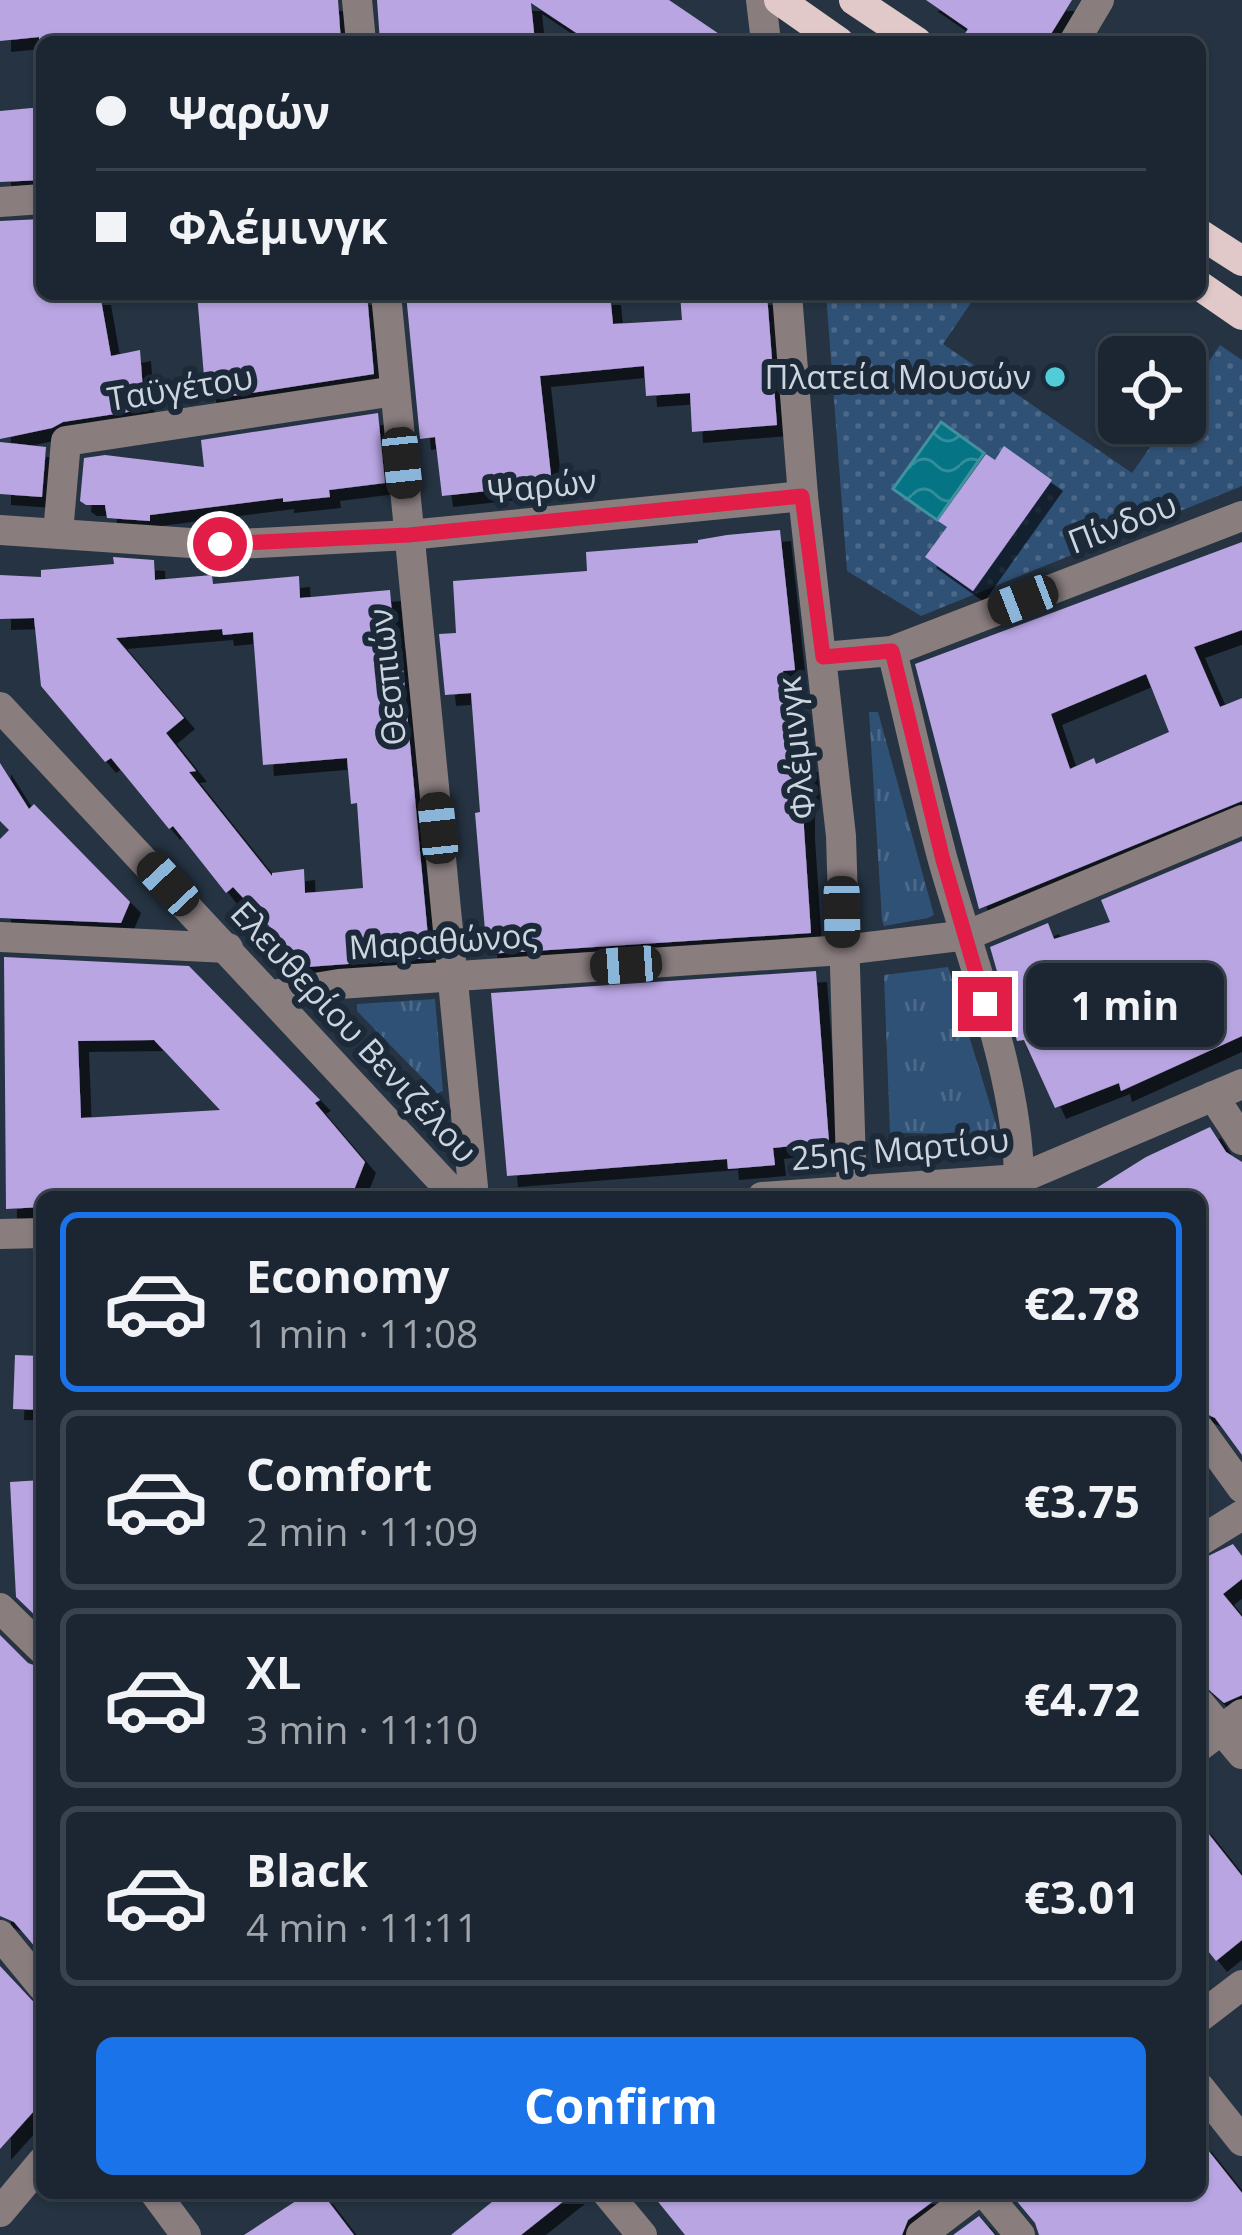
<!DOCTYPE html>
<html lang="en">
<head>
<meta charset="utf-8">
<style>
  body { margin:0; font-family:"Open Sans",sans-serif; background:#29323e; color:#f1f3f6; height:100vh; display:flex; flex-direction:column; font-size:45px; white-space:nowrap }
  * { box-sizing:border-box; margin:0 }
  p { font-size:39px; color:#a0a5ac }
  .icon { flex:none; width:66px; height:66px; fill:none; stroke:currentColor; stroke-width:2; stroke-linecap:round; stroke-linejoin:round }
  .map { position:relative; flex:1; overflow:hidden }
  .panel { position:absolute; left:36px; top:1191px; width:1170px; height:1008px; display:flex; flex-direction:column; background:#1c2632; border-radius:18px; box-shadow:0 3px 9px #0004,0 0 0 3px #3a434d }
  .panel>* { flex:none }
  .hud { position:absolute; left:36px; top:36px; width:1170px; height:264px; border-radius:18px; box-shadow:0 3px 9px #0004,0 0 0 3px #3a434d; display:grid; align-content:center; height:264px; padding:0 60px; background:#1c2632 }
  .tools { position:absolute; left:1098px; top:336px; display:grid; gap:24px }
  .tools a { display:grid; place-items:center; width:108px; height:108px; border-radius:18px; background:#1c2632; box-shadow:0 3px 9px #0004,0 0 0 3px #3a434d; font-size:60px }
  .end { position:absolute; width:54px; height:54px; margin:-27px; border:15px solid #e11d48; background:#fff; box-shadow:0 0 0 6px #fff }
  .from { border-radius:50% }
  .bubble { position:absolute; height:84px; border-radius:18px; background:#1c2632; box-shadow:0 3px 9px #0004,0 0 0 3px #3a434d; font-size:39px; font-weight:700; line-height:84px; text-align:center }
  .car { position:absolute; width:36px; height:72px; margin:-36px -18px; border-radius:15px; box-shadow:0 0 9px 3px #0007; background:linear-gradient(#222 24%,#8ab4d8 0 40%,#222 0 76%,#8ab4d8 0 86%,#222 0) }
  .hud b { display:flex; align-items:center; gap:42px; height:114px; font-size:45px }
  .hud b+b { border-top:3px solid #3a434d }
  .hud i { width:30px; height:30px; background:#f1f3f6 }
  ul { padding:21px 0 0; list-style:none }
  li { display:flex; align-items:center; gap:36px; height:180px; margin:0 24px 18px; padding:0 36px; border:6px solid #3a434d; border-radius:18px }
  li div { flex:1 }
  li b { display:block; font-size:45px }
  li em { font-style:normal; font-weight:700 }
  li.active { border-color:#1a73e8 }
  li>.icon { width:108px; height:108px; stroke-width:1.5 }
  .action { display:flex; gap:24px; margin-top:auto; padding:24px 60px }
  .action a { flex:1; height:138px; border-radius:18px; background:#1a73e8; color:#fff; font-size:48px; font-weight:700; line-height:138px; text-align:center }
  .map>svg:first-child { display:block }
  .grass { fill:url(#grass-tufts) }
  .park { fill:url(#park-dots) }
  .water { fill:url(#water-waves); stroke:#41919f; stroke-width:3 }
  .building { fill:#b8a5e2; fill-rule:evenodd; filter:url(#shadow) }
  .lines { fill:none; stroke-linecap:round; stroke-linejoin:round }
  .minor { stroke:#897d7e; stroke-width:30 }
  .major { stroke:#e2c9c9; stroke-width:30 }
  .route { stroke:#e11d48; stroke-width:15 }
  .poi-dot { fill:#52ccd6; stroke:#1c2938; stroke-width:4.5 }
  .labels { text-anchor:middle; stroke-width:12; stroke-linejoin:round; paint-order:stroke }
  .poi-label { font-size:33px; fill:#cdd5df; stroke:#1c2938; text-anchor:end }
  .street-label { font-size:33px; fill:#cdd5df; stroke:#1c2938 }
</style>
</head>
<body>
<div class="map">
<svg width="1242" height="2235" viewBox="0 0 1242 2235">
  <defs>
    <pattern id="grass-tufts" width="24" height="20" patternUnits="userSpaceOnUse" patternTransform="scale(3)"><rect width="24" height="20" fill="#305176"/><path d="M3 7l-1-3M5 7V3M7 7l1-3M15 17l-1-3M17 17v-4M19 17l1-3" fill="none" stroke="#4d6989"/></pattern>
    <pattern id="park-dots" width="8" height="8" patternUnits="userSpaceOnUse" patternTransform="scale(3)"><rect width="8" height="8" fill="#305176"/><path d="M2 2h.1M6 6h.1" fill="none" stroke="#4d6989" stroke-width="1.8" stroke-linecap="round"/></pattern>
    <pattern id="water-waves" width="16" height="10" patternUnits="userSpaceOnUse" patternTransform="scale(3)"><rect width="16" height="10" fill="#057484"/><path d="M0 5q4-4 8 0t8 0" fill="none" stroke="#348d9b"/></pattern>
    <filter id="shadow"><feDropShadow dx="11" dy="11" stdDeviation="0" flood-color="#0009"/></filter>
  </defs>
  <rect width="100%" height="100%" fill="#253342"/>
  <g class="grass">
    <polygon points="869,712 878,712 934,915 928,918 884,926 882,920"/>
    <polygon points="948,967 999,1134 890,1133 884,975"/>
    <polygon points="435,999 443,1091 437,1093 357,1011 357,1004"/>
  </g>
  <polygon class="park" points="826,294 977,294 943,344 1132,473 1167,423 1185,423 1185,397 1220,345 1242,360 1242,486 921,616 847,571"/>
  <polygon class="water" points="941,422 984,453 937,520 893,489"/>
  <g class="building">
    <polygon points="0,0 338,0 341,42 276,42 276,34 206,39 206,42 39,42 39,37 0,41"/>
    <polygon points="377,0 669,0 731,42 590,42 531,3 535,42 380,42"/>
    <polygon points="926,0 1072,0 1046,42 959,42 968,29"/>
    <polygon points="42,107 42,180 0,182 0,111"/>
    <polygon points="42,219 42,294 100,294 111,356 140,350 144,404 141,410 63,422 52,428 0,439 0,221"/>
    <polygon points="197,294 367,294 374,374 206,400"/>
    <polygon points="406,294 610,294 613,324 682,320 680,294 767,294 777,425 692,432 690,393 646,396 644,366 540,376 552,484 442,496 435,437 420,439"/>
    <polygon points="378,413 385,483 329,490 330,497 283,502 283,498 150,515 150,521 107,518 105,505 86,505 80,501 84,458 105,455 204,467 201,440"/>
    <polygon points="0,442 46,447 42,497 0,494"/>
    <polygon points="1004,446 1052,480 973,591 925,557 947,527 938,521 986,454 995,460"/>
    <polygon points="780,530 795,670 783,671 787,726 800,725 803,761 807,761 809,790 804,790 804,828 811,933 487,954 475,813 480,812 471,693 445,695 439,634 456,633 453,581 587,571 586,552 698,543 698,540 727,535"/>
    <path d="M 1242,542 L 1242,630 L 1194,647 L 1220,707 L 1242,698 L 1242,801 L 979,909 L 915,664 ZM 1146,674 L 1169,732 L 1096,764 L 1094,758 L 1070,769 L 1051,714 Z"/>
    <path d="M 113,557 L 154,560 L 155,580 L 212,575 L 213,584 L 299,576 L 300,598 L 390,590 L 394,638 L 400,637 L 430,958 L 307,967 L 233,887 L 226,893 L 173,826 L 169,829 L 111,758 L 105,762 L 41,686 L 34,618 L 0,619 L 0,575 L 41,577 L 41,570 L 114,564 ZM 222,629 L 223,635 L 253,632 L 263,765 L 347,758 L 351,804 L 357,803 L 363,888 L 305,893 L 304,869 L 272,873 L 272,876 L 189,772 L 196,771 L 166,733 L 184,718 L 116,638 Z"/>
    <polygon points="0,763 29,809 34,804 130,902 121,923 0,918 0,839 9,830 0,821"/>
    <polygon points="1242,841 1242,1036 1121,1091 1119,1083 1055,1108 1024,1040 1017,1041 990,947 1048,923 1054,939 1110,922 1101,900"/>
    <path d="M 4,957 L 189,966 L 320,1100 L 315,1103 L 365,1162 L 354,1190 L 213,1197 L 42,1197 L 42,1207 L 6,1209 ZM 154,1040 L 220,1110 L 81,1118 L 78,1041 Z"/>
    <polygon points="816,971 829,1142 773,1148 775,1165 728,1169 727,1159 507,1176 491,993"/>
    <polygon points="1210,1127 1226,1152 1242,1162 1242,1455 1215,1418 1200,1411 1200,1197 1082,1197 1146,1157"/>
    <polygon points="15,1355 42,1356 42,1410 13,1409"/>
    <polygon points="42,1480 42,1622 16,1597 10,1482"/>
    <polygon points="1233,1544 1242,1556 1242,1579 1223,1594 1242,1617 1242,1695 1224,1703 1200,1682 1200,1560"/>
    <polygon points="0,1635 28,1663 42,1668 42,1943 36,1948 14,1922 0,1916"/>
    <polygon points="1200,1823 1242,1876 1242,1940 1216,1961 1200,1941"/>
    <polygon points="0,1966 42,2011 42,2102 0,2149"/>
    <polygon points="1200,2140 1242,2193 1242,2235 1039,2235 1035,2223 1010,2193 1200,2193"/>
    <polygon points="308,2193 322,2193 354,2235 244,2235"/>
    <polygon points="503,2193 574,2193 521,2235 451,2235"/>
    <polygon points="651,2193 936,2193 939,2197 908,2220 902,2235 685,2235"/>
    <polygon points="979,2216 995,2235 953,2235 964,2227"/>
  </g>
  <g class="lines">
    <g class="minor">
      <polyline points="357,0 361,42"/>
      <polyline points="761,0 766,42"/>
      <polyline points="1074,42 1099,0"/>
      <polyline points="0,202 42,199"/>
      <polyline points="386,294 474,1197"/>
      <polyline points="787,294 803,496 841,836 852,1197"/>
      <polyline points="0,530 220,545 409,535 803,496"/>
      <polyline points="58,533 66,441 395,391"/>
      <path d="M 892,651 C 909,720 924,789 942,857 C 970,958 1018,1074 1019,1179"/>
      <polyline points="823,657 892,651 1242,516"/>
      <polyline points="0,707 457,1197"/>
      <polyline points="0,937 228,948"/>
      <polyline points="272,995 339,984 843,950 968,935 1242,820"/>
      <polyline points="1213,1096 1242,1140"/>
      <polyline points="762,1197 1019,1179 1242,1084"/>
      <polyline points="0,1234 42,1233"/>
      <polyline points="1200,1430 1242,1488"/>
      <polyline points="1200,1541 1242,1515"/>
      <polyline points="0,1608 42,1649"/>
      <polyline points="1200,1704 1242,1754"/>
      <polyline points="1200,1746 1242,1714"/>
      <polyline points="0,1935 42,1986"/>
      <polyline points="1200,2017 1242,1985"/>
      <polyline points="1200,2088 1242,2141"/>
      <polyline points="155,2193 186,2235"/>
      <polyline points="607,2193 642,2235"/>
      <polyline points="985,2193 1020,2235"/>
      <polyline points="0,2212 42,2162"/>
      <polyline points="921,2235 976,2193"/>
    </g>
    <g class="major">
      <polyline points="779,0 839,42"/>
      <polyline points="854,0 917,42"/>
      <polyline points="1200,234 1242,261"/>
      <polyline points="1200,286 1242,315"/>
    </g>
  </g>
  <g class="lines">
    <polyline class="route" points="220,544 409,535 802,496 823,657 892,651 943,860 985,1004"/>
  </g>
  <circle class="poi-dot" cx="1055" cy="377" r="12"/>
  <g class="labels">
    <g class="poi-label">
      <text x="1031" y="389">Πλατεία Μουσών</text>
    </g>
    <g class="street-label">
      <text transform="translate(180 388) rotate(-9)" y="12">Ταϋγέτου</text>
      <text transform="translate(542 486) rotate(-6)" y="12">Ψαρών</text>
      <text transform="translate(1122 523) rotate(-21)" y="12">Πίνδου</text>
      <text transform="translate(387 677) rotate(-96)" y="12">Θεσπιών</text>
      <text transform="translate(796 748) rotate(-96)" y="12">Φλέμινγκ</text>
      <text transform="translate(443 941) rotate(-4)" y="12">Μαραθώνος</text>
      <text transform="translate(354 1032) rotate(47)" y="12">Ελευθερίου Βενιζέλου</text>
      <text transform="translate(900 1149) rotate(-5)" y="12">25ης Μαρτίου</text>
    </g>
  </g>
</svg>
<div class="tools">
<a><svg class="icon" aria-label="locate" viewBox="0 0 24 24"><circle cx="12" cy="12" r="6"/><path d="M12 2v4M12 18v4M2 12h4M18 12h4"/></svg></a>
</div>
<i class="end from" style="left:220px;top:544px"></i>
<i class="end" style="left:985px;top:1004px"></i>
<div class="bubble" style="left:1026px;top:963px;width:198px">1 min</div>
<i class="car" style="left:402px;top:463px;rotate:174deg"></i>
<i class="car" style="left:1023px;top:600px;rotate:249deg"></i>
<i class="car" style="left:438px;top:828px;rotate:354deg"></i>
<i class="car" style="left:168px;top:884px;rotate:317deg"></i>
<i class="car" style="left:842px;top:912px;rotate:179deg"></i>
<i class="car" style="left:626px;top:965px;rotate:266deg"></i>
<div class="hud">
<b><i class="from"></i>Ψαρών</b>
<b><i></i>Φλέμινγκ</b>
</div>
<section class="panel">
<ul>
<li class="active"><svg class="icon" aria-label="car" viewBox="0 0 24 24"><path d="M5 17H2v-5l4-1 3-4h7l3 4 3 1v5h-3M9 17h6M6 11h13"/><circle cx="7" cy="17" r="2"/><circle cx="17" cy="17" r="2"/></svg><div><b>Economy</b><p>1 min · 11:08</p></div><em>€2.78</em></li>
<li><svg class="icon" aria-label="car" viewBox="0 0 24 24"><path d="M5 17H2v-5l4-1 3-4h7l3 4 3 1v5h-3M9 17h6M6 11h13"/><circle cx="7" cy="17" r="2"/><circle cx="17" cy="17" r="2"/></svg><div><b>Comfort</b><p>2 min · 11:09</p></div><em>€3.75</em></li>
<li><svg class="icon" aria-label="car" viewBox="0 0 24 24"><path d="M5 17H2v-5l4-1 3-4h7l3 4 3 1v5h-3M9 17h6M6 11h13"/><circle cx="7" cy="17" r="2"/><circle cx="17" cy="17" r="2"/></svg><div><b>XL</b><p>3 min · 11:10</p></div><em>€4.72</em></li>
<li><svg class="icon" aria-label="car" viewBox="0 0 24 24"><path d="M5 17H2v-5l4-1 3-4h7l3 4 3 1v5h-3M9 17h6M6 11h13"/><circle cx="7" cy="17" r="2"/><circle cx="17" cy="17" r="2"/></svg><div><b>Black</b><p>4 min · 11:11</p></div><em>€3.01</em></li>
</ul>
<div class="action"><a>Confirm</a></div>
</section>
</div>
</body>
</html>
